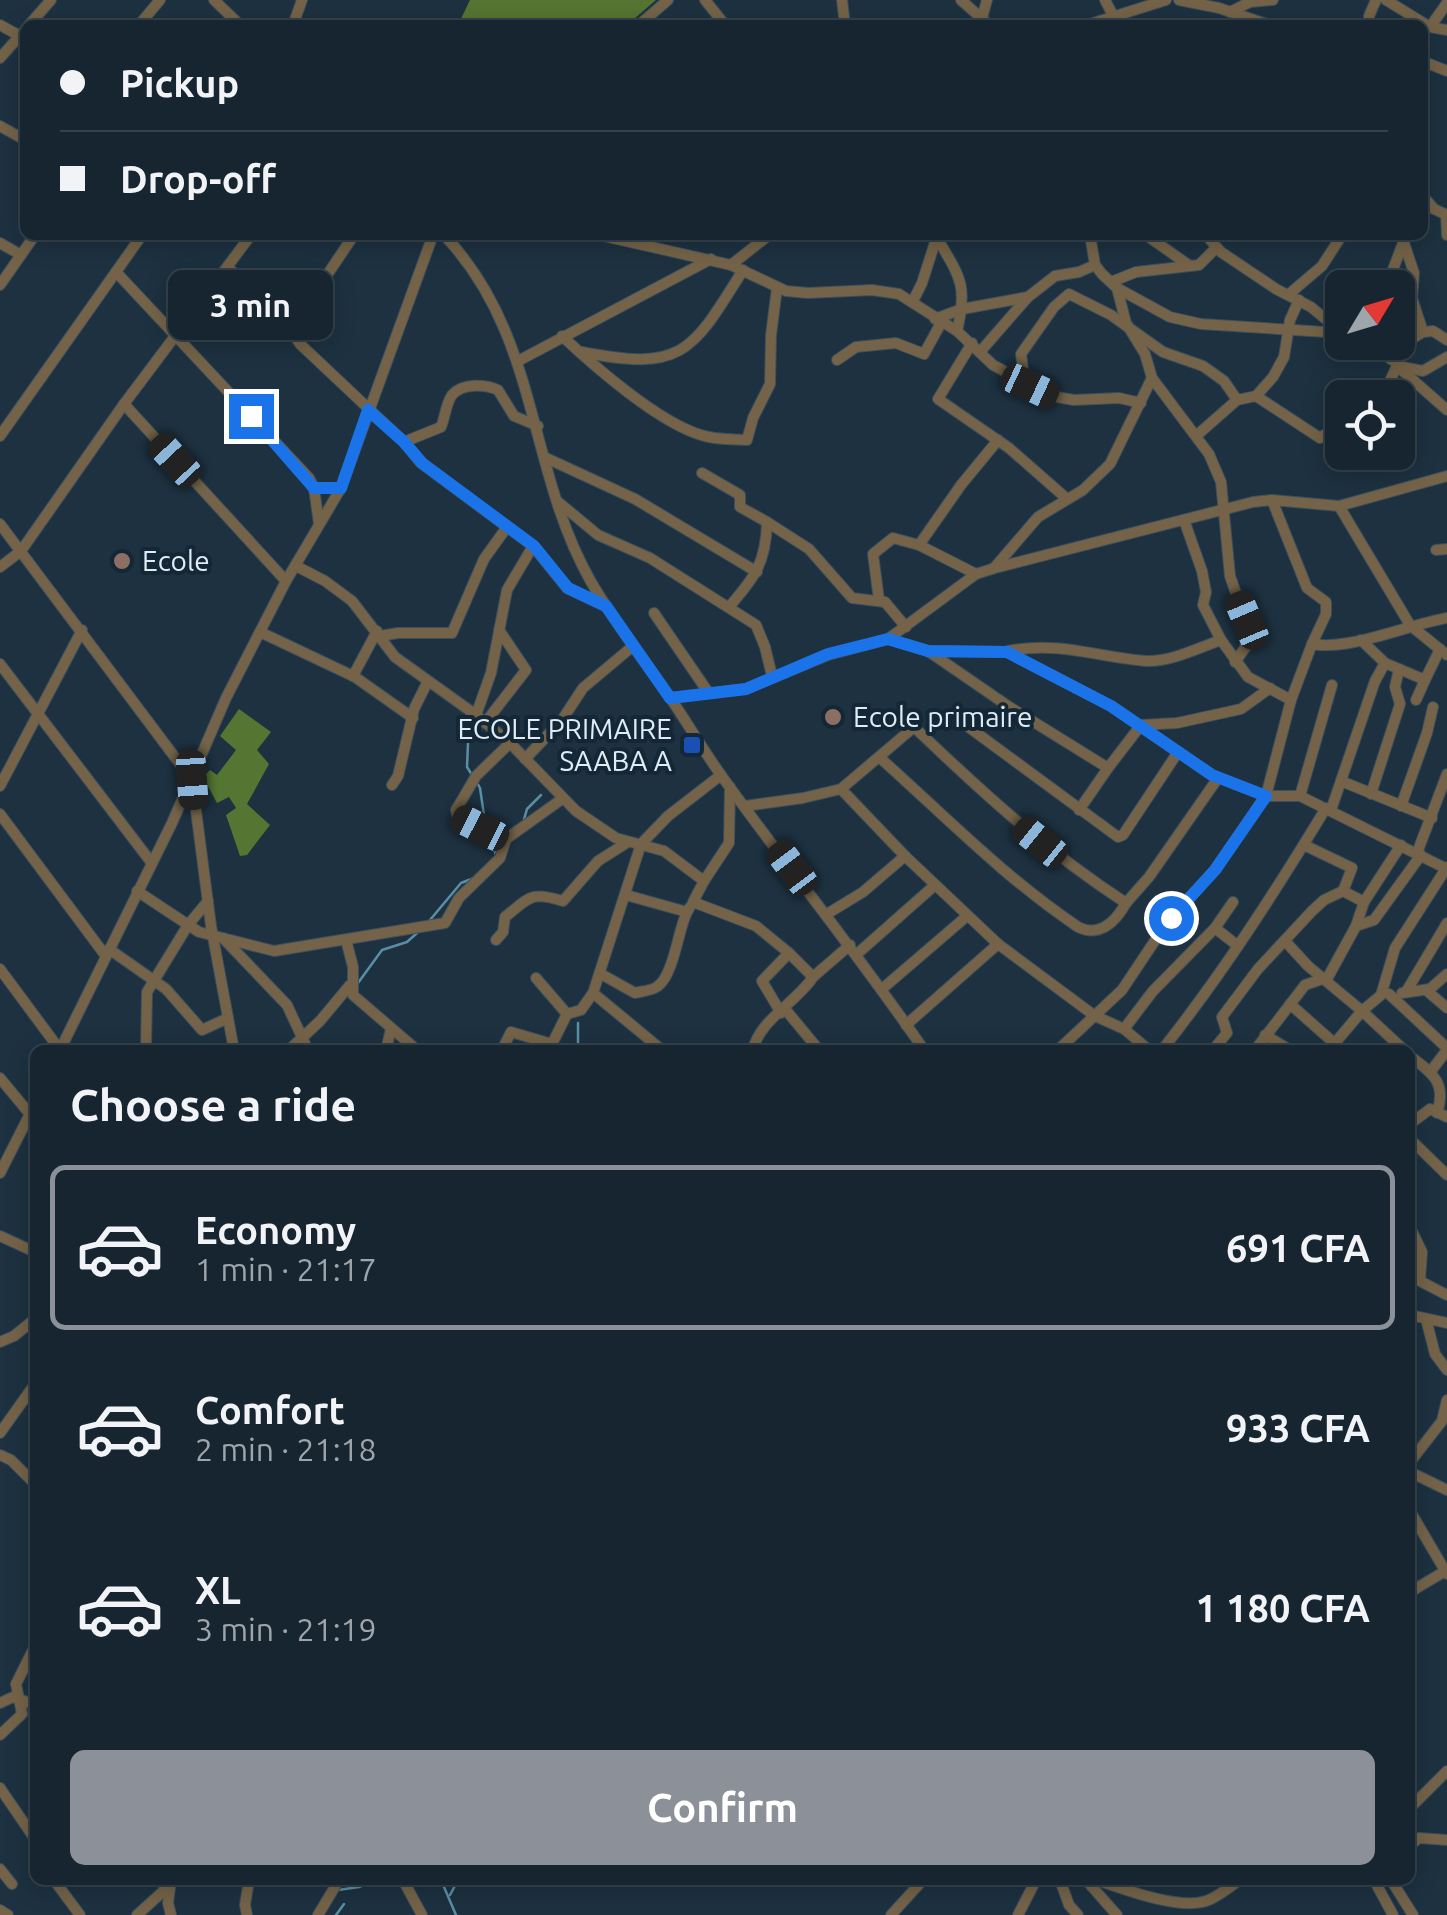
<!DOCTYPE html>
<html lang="en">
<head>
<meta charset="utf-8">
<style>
  body { margin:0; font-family:Ubuntu,sans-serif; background:#23313c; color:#f1f3f6; height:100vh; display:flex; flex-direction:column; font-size:38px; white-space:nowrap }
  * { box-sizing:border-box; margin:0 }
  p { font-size:32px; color:#9ea5ab }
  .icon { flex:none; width:55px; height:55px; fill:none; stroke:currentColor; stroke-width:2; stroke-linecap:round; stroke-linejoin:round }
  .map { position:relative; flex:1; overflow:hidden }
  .drawer { position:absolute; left:30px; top:1045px; width:1385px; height:840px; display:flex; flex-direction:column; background:#162530; border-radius:15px; box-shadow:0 5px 25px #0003,0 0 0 2px #35424c }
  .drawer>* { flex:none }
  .top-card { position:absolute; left:20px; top:20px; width:1408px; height:220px; border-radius:15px; box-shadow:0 5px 25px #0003,0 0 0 2px #35424c; display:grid; align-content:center; height:220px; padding:0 40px; background:#162530 }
  .needle { width:65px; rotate:52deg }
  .tools { position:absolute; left:1325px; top:270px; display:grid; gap:20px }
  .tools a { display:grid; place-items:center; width:90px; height:90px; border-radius:15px; background:#162530; box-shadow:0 5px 25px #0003,0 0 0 2px #35424c; font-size:50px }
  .end { position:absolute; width:45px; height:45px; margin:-22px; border:12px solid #1a73e8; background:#fff; box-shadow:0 0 0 5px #fff }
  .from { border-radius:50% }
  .bubble { position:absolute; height:70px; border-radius:15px; background:#162530; box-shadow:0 5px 25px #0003,0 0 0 2px #35424c; font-size:32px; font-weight:700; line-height:70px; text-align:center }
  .car { position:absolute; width:30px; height:60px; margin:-30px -15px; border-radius:12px; box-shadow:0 0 8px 2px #0007; background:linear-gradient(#222 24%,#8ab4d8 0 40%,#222 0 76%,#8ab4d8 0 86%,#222 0) }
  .top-card b { display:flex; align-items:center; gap:35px; height:95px; font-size:38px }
  .top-card b+b { border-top:2px solid #35424c }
  .top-card i { width:25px; height:25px; background:#f1f3f6 }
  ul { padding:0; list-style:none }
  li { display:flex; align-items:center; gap:30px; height:165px; margin:0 20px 15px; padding:0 20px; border:5px solid transparent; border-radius:15px }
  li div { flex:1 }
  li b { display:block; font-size:38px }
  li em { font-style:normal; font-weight:700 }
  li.selected { border-color:#8c9099 }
  li>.icon { width:90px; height:90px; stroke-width:1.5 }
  h2 { padding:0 40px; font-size:45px; line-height:120px }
  .primary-button { display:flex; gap:20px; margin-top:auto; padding:20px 40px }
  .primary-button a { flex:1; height:115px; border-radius:15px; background:#8c9099; color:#fff; font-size:40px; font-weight:700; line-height:115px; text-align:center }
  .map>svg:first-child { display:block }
  .forest { fill:#557532 }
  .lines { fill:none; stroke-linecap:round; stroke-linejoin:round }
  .stream { stroke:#598fa5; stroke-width:2.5 }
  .minor-casing { stroke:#3c4f5d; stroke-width:12 }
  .minor { stroke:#746348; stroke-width:10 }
  .route { stroke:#1a73e8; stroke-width:12 }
  .education-dot { fill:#8d6e63; stroke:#132736; stroke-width:4 }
  .transit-dot { fill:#1a4fb4; stroke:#132736; stroke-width:4 }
  .labels { text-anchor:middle; stroke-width:8; stroke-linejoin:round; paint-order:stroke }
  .poi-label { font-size:28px; fill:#dfebf5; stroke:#132736; text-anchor:start }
</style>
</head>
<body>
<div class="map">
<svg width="1447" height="1915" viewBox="0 0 1447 1915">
  <rect width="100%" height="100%" fill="#1d3140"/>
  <g class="forest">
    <polygon points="470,0 656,0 627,25 458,25"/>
    <polygon points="239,709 271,732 257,750 269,764 247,804 270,825 247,855 240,856 226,815 236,808 229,797 217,803 203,777 210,770 217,775 236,750 220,736"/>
  </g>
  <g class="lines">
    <g class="stream">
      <polyline points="468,743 467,767 472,775"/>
      <polyline points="476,781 480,788 485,822"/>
      <polyline points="523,823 527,809 541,795"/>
      <polyline points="488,834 496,855"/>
      <polyline points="503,836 516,826"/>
      <polyline points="430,920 461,883 474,878"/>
      <polyline points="358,983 382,950 407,942 417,933"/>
      <polyline points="578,1050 578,1023"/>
      <polyline points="441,1880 456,1915"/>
      <polyline points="338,1890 359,1887 374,1880"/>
      <polyline points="450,1895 458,1880"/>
      <polyline points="336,1915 344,1904"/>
    </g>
    <g class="minor-casing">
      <g id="minor">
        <polyline points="214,0 240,25"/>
        <polyline points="705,0 725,25"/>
        <polyline points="842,0 845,25"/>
        <polyline points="961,0 989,25"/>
        <polyline points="1105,0 1118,25"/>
        <polyline points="1179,0 1219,8 1269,25"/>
        <polyline points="1386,0 1430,27 1447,30"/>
        <polyline points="1230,12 1250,2 1273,0"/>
        <polyline points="982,18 987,0"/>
        <polyline points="0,25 20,36"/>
        <polyline points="29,25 51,0"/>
        <polyline points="139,25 160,0"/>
        <polyline points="293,25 302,0"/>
        <polyline points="639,25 668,0"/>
        <polyline points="1087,25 1166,0"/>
        <polyline points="1369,25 1369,16 1376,0"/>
        <polyline points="1430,27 1447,3"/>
        <polyline points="0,58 25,30"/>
        <polyline points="1422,61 1447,71"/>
        <polyline points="0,126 25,140"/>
        <polyline points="1422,195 1434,209 1447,215"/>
        <polyline points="1446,215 1447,235"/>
        <path d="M 444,235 C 540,336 526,466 590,580 C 614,622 644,660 671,699 C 690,727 706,755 726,782 C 791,872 861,958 924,1050"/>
        <polyline points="599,235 731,265 786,291 808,293 872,290 899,294 957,331 993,365 1051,396 1074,400 1119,398 1141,403"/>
        <polyline points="1090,235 1095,265 1102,274 1117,288 1170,317 1201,324 1342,333"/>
        <polyline points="1146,235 1190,266"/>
        <polyline points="1206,235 1221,252 1276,289 1311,307 1341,332"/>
        <path d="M 937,238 C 960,277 968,285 957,331"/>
        <polyline points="0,243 21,255"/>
        <polyline points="1404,243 1414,273 1412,298 1423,332 1402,345 1397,366 1423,371 1447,357"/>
        <polyline points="731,265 769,235"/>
        <polyline points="228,268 273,304 300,344 404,442 421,463 533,546 567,588 605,606"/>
        <polyline points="116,272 309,478 314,488 319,524"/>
        <polyline points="1111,282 1136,272 1199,265 1216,248"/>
        <polyline points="0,285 35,235"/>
        <polyline points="1117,288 1126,323 1145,354 1152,378 1209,454 1221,482 1230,576 1248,628 1245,648 1235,662"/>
        <polyline points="1386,288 1406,235"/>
        <polyline points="1288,295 1322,266 1342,235"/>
        <polyline points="268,299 312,296"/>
        <polyline points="913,301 922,283 937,236"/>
        <polyline points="935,319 962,309 1028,297 1055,276 1079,272 1095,265"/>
        <polyline points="1423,332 1433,331 1447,340"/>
        <path d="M 562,336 C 595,367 658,422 701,435 C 715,440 732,439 747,440 L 753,418 L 770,384 L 771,335 L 777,288"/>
        <polyline points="298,338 302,312 354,235"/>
        <polyline points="1369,342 1392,360"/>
        <polyline points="1386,342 1397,366 1447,410"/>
        <polyline points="972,343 938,399 1009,448 1066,498"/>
        <path d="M 582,352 C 683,372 692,352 743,270"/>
        <polyline points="980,352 1028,297"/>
        <polyline points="837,360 856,347 896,343 924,354 941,323"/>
        <polyline points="518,361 711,259"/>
        <polyline points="1025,384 1021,354 1054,307 1069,294 1111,315 1163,352 1203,366 1224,381 1237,400"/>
        <polyline points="1256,396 1320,438 1342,423"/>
        <polyline points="1371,398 1389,383 1397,366"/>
        <polyline points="124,404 286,581"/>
        <polyline points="0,436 142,235"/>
        <polyline points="1196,436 1237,400 1256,396 1273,377 1284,357 1290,320 1299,300"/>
        <path d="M 404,442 L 441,427 C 445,418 446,403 452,395 C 462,383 486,384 498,390 L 514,416 L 538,426"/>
        <polyline points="544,457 635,499 757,572"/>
        <path d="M 702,473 L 740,495 L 740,507 L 767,522 C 766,563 755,577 729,607"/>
        <polyline points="314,488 341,488"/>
        <polyline points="1272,500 1307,588 1326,602 1326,614 1312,644"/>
        <polyline points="557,501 598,535 650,558 756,625 765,647 772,676"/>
        <polyline points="1339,506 1410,625 1447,655"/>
        <polyline points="1184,520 1202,571 1206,592 1203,605 1221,640"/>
        <polyline points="767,522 809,549 852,598 885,602 906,627"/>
        <polyline points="0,524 192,780 211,926 234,1050"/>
        <polyline points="919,545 961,485 998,440"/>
        <polyline points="1436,550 1447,549"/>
        <polyline points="296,566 325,581 352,601 395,657 476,715 510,743 576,811 616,838 664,851 704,881 693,902 756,926 789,953 813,977 850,945"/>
        <polyline points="0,567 21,551 124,404 251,235"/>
        <polyline points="995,567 1038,517 1083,490 1110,464 1152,378"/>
        <polyline points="879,600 873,554 893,538 919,545 976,574"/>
        <polyline points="654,613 708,692"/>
        <polyline points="260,632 355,677 413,718"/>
        <polyline points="380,636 398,633 452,633 484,559 507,527"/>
        <polyline points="888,639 976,574 995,568 1253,502 1272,500 1339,506 1447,476"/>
        <polyline points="1361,640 1385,663 1425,680 1440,649"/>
        <polyline points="928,651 1008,706 1108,768 1141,725 1177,723 1241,709 1270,688"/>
        <path d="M 1008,651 C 1060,641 1096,657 1146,661 C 1171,662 1198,648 1221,640 L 1248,677 L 1291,700"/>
        <polyline points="0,664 151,862"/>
        <polyline points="353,676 377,631"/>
        <polyline points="671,698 746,689 828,655 888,639 928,651 1007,652 1111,706 1212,775 1266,796 1300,796 1447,869"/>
        <polyline points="1416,700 1425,680"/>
        <polyline points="476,715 491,673 507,590 533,546"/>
        <polyline points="485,723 526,670 499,630"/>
        <polyline points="963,723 1118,837 1123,835 1178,752"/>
        <polyline points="510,743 476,776 456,810 457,815 506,839 562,799"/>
        <path d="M 879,757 C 944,815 1005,878 1078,927 C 1100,938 1116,921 1126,903"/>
        <polyline points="525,759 562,720 583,688 633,646"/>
        <polyline points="1341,781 1432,818"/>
        <polyline points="392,785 398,776 414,709 428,681"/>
        <polyline points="0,786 82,630"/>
        <polyline points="841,789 905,856 998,944 1095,1016 1124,1029 1149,1050"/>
        <polyline points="1371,794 1400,704 1395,687 1399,669"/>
        <polyline points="1300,796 1332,685"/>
        <path d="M 745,806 L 803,798 L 841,789 L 914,727 C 981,791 1047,852 1126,903 L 1149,877 L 1218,778"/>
        <polyline points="1401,806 1427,733 1433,707"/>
        <polyline points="1079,810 1108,768"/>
        <polyline points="1331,810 1375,681 1385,663"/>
        <polyline points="0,814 105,955"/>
        <polyline points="1304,845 1352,868 1343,891"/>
        <polyline points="1417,853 1447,774"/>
        <polyline points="704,881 729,843 730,787"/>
        <polyline points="137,891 199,932 274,951 445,923 459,898 500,858 506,839"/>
        <polyline points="626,895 687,912 690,907"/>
        <polyline points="827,914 863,892 905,856"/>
        <polyline points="1356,926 1374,920 1421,855"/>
        <polyline points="1215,928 1238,946"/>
        <polyline points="223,938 287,1005 308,1050"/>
        <polyline points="346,940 353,967 353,995 417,1050"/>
        <path d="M 496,940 L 503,932 L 505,917 C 530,897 530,891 563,901 L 598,861 L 628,842"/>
        <polyline points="1285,941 1308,966 1362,1011 1381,995 1395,948 1447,867"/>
        <polyline points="109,949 166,989 202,1030 228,1018"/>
        <polyline points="857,954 935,885"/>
        <polyline points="0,969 60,1050"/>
        <path d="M 601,974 L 635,993 C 642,991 652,991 658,986 C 674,974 678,930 687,912"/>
        <polyline points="536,978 567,1014"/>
        <polyline points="882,989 967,916"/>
        <polyline points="1426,990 1447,1008"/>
        <polyline points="1406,992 1447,923"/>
        <polyline points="593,993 662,1050"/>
        <polyline points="1402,993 1430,989 1447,974"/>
        <polyline points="1389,994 1447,1048"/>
        <polyline points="1290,1004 1342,1050"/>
        <polyline points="785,1009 819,1050"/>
        <polyline points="781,1013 762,981 789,953"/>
        <polyline points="906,1025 998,944"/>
        <polyline points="1124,1029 1153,991 1215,928 1233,902"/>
        <polyline points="1265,1035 1290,1050"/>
        <polyline points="60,1050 172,823 226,698 286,581 341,488 433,235"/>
        <polyline points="146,1050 147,992 188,925 208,901"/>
        <polyline points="289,1050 320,1021 350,985"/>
        <polyline points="386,1050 391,1029"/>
        <polyline points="502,1050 511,1032 552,1044"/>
        <polyline points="549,1050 567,1014 581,1010 593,993 641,844 668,816 721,775"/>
        <path d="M 753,1050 C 759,1020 797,1002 813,977"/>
        <path d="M 1058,1050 L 1122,990 L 1166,924 L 1215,870 L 1266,796 L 1291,700 L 1312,644 C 1349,651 1407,625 1447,618"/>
        <path d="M 1162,1050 C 1223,973 1275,892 1326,808"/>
        <polyline points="1213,1050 1227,1033 1222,1017 1258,969 1312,911 1324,900 1343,891 1364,902 1401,845"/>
        <polyline points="1255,1050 1305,985 1328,977 1356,926 1364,902"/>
        <polyline points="1329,1050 1362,1011 1404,1050"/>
        <path d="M 1410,1056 C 1432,1073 1447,1082 1437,1113"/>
        <polyline points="1431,1071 1447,1050"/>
        <polyline points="0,1078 34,1119"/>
        <polyline points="1410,1124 1430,1109 1447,1117"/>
        <polyline points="1410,1139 1447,1175"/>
        <polyline points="0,1173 35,1104"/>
        <polyline points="1410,1227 1422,1252 1420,1280"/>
        <polyline points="0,1236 35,1252"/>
        <polyline points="1410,1276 1447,1295"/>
        <polyline points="1410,1315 1447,1323"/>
        <polyline points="1426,1319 1435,1354 1447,1370"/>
        <polyline points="0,1342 14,1336 35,1319"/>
        <polyline points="0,1433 35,1384"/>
        <polyline points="0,1455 11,1460 35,1484"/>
        <polyline points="1410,1462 1442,1421 1447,1400"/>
        <polyline points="1410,1472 1447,1490"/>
        <polyline points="1410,1511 1447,1574"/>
        <polyline points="1410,1592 1447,1570"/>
        <polyline points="0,1703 13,1697 35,1705"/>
        <polyline points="0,1735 22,1714 16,1684 35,1646"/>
        <polyline points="0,1788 35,1839"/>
        <polyline points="1410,1808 1447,1771"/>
        <polyline points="1410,1845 1419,1838 1447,1840"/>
        <polyline points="0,1869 12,1884"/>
        <polyline points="54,1880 80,1915"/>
        <polyline points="171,1880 168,1903 171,1915"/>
        <polyline points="403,1880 422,1915"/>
        <polyline points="1060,1880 1069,1905 1078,1915"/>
        <polyline points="1086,1880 1117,1915"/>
        <path d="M 1097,1880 C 1123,1889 1179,1910 1206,1901 C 1218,1897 1229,1887 1240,1880"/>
        <polyline points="1374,1880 1393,1915"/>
        <polyline points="1391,1880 1413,1915"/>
        <polyline points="0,1910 8,1915"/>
        <polyline points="137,1915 168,1887 157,1880"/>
        <polyline points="247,1915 245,1905 249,1880"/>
        <polyline points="318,1915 339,1880"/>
        <polyline points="891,1915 923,1880"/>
        <polyline points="1018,1915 1036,1880"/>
      </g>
    </g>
    <use href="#minor" class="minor"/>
  </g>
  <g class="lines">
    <polyline class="route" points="251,416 314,488 341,488 368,410 404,442 422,463 534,546 568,588 606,606 670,698 746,689 828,654 888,639 928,651 1007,652 1111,706 1212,775 1266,796 1215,870 1171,918"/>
  </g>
  <g class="education-dot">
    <circle cx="122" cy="561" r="10"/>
    <circle cx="833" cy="717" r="10"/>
  </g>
  <rect class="transit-dot" x="682" y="735" width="20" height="20" rx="5"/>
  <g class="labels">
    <g class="poi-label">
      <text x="142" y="571">Ecole</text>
      <text x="853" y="727">Ecole primaire</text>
      <text x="672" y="739" text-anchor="end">ECOLE PRIMAIRE<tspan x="672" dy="32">SAABA A</tspan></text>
    </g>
  </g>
</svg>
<div class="tools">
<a><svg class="needle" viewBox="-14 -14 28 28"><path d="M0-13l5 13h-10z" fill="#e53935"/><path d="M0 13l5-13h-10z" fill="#9ea5ab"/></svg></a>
<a><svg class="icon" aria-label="locate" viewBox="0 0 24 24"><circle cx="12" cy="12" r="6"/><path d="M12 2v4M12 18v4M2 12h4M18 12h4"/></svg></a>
</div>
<i class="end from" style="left:1171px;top:918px"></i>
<i class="end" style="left:251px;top:416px"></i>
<div class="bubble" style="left:168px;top:270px;width:165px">3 min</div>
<i class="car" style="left:1030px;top:386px;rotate:115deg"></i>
<i class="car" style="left:175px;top:460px;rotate:317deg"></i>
<i class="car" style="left:1247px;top:620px;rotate:337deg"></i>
<i class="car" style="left:192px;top:780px;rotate:176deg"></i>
<i class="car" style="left:480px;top:828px;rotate:297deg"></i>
<i class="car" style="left:1040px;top:842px;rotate:309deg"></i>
<i class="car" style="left:792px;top:868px;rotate:323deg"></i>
<div class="top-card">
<b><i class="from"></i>Pickup</b>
<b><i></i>Drop-off</b>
</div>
<section class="drawer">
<h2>Choose a ride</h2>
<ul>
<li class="selected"><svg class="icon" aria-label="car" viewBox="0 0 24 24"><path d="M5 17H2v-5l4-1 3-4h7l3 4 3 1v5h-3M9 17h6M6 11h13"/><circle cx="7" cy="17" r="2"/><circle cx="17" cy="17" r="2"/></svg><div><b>Economy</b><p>1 min · 21:17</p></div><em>691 CFA</em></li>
<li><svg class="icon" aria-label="car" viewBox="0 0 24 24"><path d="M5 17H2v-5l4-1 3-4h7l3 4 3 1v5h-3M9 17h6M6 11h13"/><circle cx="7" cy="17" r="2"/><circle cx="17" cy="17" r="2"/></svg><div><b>Comfort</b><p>2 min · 21:18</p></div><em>933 CFA</em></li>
<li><svg class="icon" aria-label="car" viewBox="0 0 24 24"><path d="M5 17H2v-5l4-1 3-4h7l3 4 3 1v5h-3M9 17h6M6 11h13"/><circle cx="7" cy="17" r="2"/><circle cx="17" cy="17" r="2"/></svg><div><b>XL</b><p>3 min · 21:19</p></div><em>1 180 CFA</em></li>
</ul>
<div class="primary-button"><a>Confirm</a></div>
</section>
</div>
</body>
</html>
